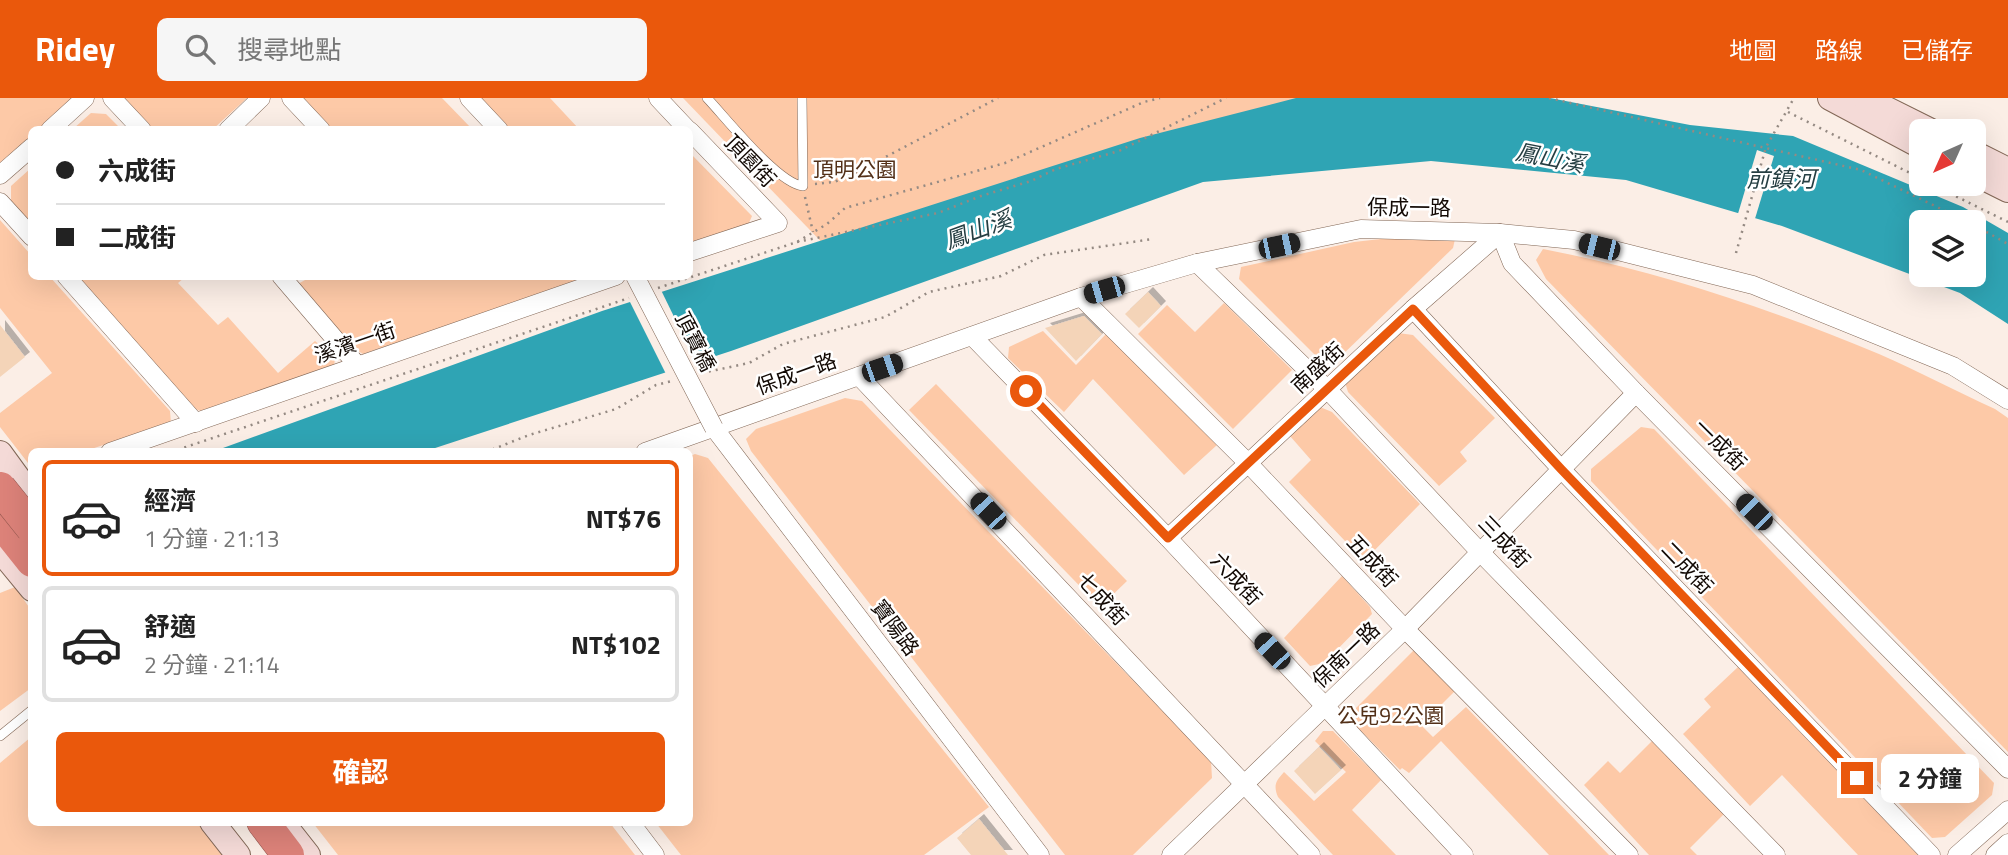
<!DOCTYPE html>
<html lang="zh-TW">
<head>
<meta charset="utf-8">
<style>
  body { margin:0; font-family:"Titillium Web","Noto Sans TC",sans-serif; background:#f6f6f6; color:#222; height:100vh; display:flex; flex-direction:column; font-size:26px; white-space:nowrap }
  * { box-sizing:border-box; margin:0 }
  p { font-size:23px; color:#767676 }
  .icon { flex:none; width:38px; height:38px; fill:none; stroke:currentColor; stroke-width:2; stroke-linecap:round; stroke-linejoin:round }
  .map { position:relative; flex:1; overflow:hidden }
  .drawer { position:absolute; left:28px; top:350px; width:665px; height:378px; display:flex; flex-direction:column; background:#fff; border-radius:10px; box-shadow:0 7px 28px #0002 }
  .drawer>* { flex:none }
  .guide { position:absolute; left:28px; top:28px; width:665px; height:154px; border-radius:10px; box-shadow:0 7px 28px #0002; display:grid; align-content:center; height:154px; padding:0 28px; background:#fff }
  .needle { width:46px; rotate:225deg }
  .fabs { position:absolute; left:1909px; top:21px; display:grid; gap:14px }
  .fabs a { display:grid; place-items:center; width:77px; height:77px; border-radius:10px; background:#fff; box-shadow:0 7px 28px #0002; font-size:35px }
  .end { position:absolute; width:32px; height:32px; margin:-16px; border:9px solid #ea580c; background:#fff; box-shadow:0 0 0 4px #fff }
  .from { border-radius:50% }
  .bubble { position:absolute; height:49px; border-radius:10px; background:#fff; box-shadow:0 7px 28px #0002; font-size:23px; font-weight:700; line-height:49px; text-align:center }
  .car { position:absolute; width:21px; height:42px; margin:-21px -10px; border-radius:9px; box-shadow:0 0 5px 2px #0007; background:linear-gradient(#222 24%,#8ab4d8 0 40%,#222 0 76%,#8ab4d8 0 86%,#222 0) }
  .guide b { display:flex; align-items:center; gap:24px; height:66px; font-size:26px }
  .guide b+b { border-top:2px solid #e0e0e0 }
  .guide i { width:18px; height:18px; background:#222 }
  ul { padding:12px 0 0; list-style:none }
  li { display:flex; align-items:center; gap:21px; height:116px; margin:0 14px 10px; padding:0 14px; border:4px solid #e0e0e0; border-radius:10px }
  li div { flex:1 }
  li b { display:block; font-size:26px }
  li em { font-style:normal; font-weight:700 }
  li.current { border-color:#ea580c }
  li>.icon { width:63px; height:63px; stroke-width:1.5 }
  .button { display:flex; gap:14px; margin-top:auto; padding:14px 28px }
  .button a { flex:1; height:80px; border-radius:10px; background:#ea580c; color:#fff; font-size:28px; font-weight:700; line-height:80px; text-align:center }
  header { display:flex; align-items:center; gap:42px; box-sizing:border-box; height:98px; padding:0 35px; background:#ea580c; color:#fff }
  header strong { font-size:33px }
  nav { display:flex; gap:38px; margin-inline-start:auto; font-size:24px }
  .search { width:490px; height:63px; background:#f6f6f6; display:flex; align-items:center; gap:18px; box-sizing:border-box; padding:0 24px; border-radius:10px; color:#767676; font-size:26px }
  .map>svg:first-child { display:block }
  .green { fill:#fdc9a7 }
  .water { fill:#2fa4b4; fill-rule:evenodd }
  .pier { fill:#fbeee6 }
  .building { fill:#f4d4b8; filter:url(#shadow) }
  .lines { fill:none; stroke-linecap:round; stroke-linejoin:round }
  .lane-casing { stroke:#826756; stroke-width:10 }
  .street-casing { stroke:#826756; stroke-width:19 }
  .secondary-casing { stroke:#826756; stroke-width:26 }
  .highway-casing { stroke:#955850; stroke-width:33 }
  .path { stroke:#958a83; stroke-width:2.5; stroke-dasharray:2 5; stroke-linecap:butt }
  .lane { stroke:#fff; stroke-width:9 }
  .street { stroke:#fff; stroke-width:18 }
  .secondary { stroke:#f4dad7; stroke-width:24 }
  .highway { stroke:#dc8279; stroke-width:32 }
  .street-bridge-casing { stroke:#826756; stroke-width:19; stroke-linecap:butt }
  .highway-bridge-casing { stroke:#955850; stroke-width:33; stroke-linecap:butt }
  .street-bridge { stroke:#fff; stroke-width:18 }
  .highway-bridge { stroke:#dc8279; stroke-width:32 }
  .route { stroke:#ea580c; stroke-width:9 }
  .labels { text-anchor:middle; stroke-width:5; stroke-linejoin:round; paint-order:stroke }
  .street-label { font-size:21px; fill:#120904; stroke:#fff }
  .park-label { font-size:21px; fill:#533018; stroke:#fff }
  .water-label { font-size:23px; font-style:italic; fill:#253e42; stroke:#fff }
</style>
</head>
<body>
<header>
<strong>Ridey</strong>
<div class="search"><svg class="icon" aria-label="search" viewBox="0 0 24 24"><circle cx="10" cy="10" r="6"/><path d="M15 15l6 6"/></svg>搜尋地點</div>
<nav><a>地圖</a><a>路線</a><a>已儲存</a></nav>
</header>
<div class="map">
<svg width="2008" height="757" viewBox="0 0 2008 757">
  <defs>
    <filter id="shadow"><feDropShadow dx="5" dy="-5" stdDeviation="0" flood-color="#0004"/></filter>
  </defs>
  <rect width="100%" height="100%" fill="#fbeee6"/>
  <g class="green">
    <polygon points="0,0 75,0 41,31 32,32 31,40 0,69"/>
    <polygon points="123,0 247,0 212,32 153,31"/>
    <polygon points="300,0 442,0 472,31 330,31"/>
    <polygon points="480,0 550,0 579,31 509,31"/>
    <polygon points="683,0 1391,0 833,156"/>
    <polygon points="91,15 106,16 121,31 73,31"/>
    <polygon points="690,55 752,118 748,127 690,146"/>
    <polygon points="31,70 31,127 11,104 11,88"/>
    <polygon points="0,122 31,157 32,178 50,179 170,313 171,325 85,353 32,354 31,365 28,365 0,329 0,315 52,275 0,210"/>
    <polygon points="1425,136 1455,141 1453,150 1338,261 1323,265 1239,181 1241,169 1354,144"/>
    <path d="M 1543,151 C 1658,173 1771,211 1879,256 C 1918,273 1956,293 1995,311 L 2008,320 L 2008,654 L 1546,181 L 1536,162 Z"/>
    <polygon points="312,178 590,179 363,256 351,249 298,186"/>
    <polygon points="77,179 185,179 178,185 218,227 228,219 278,275 315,243 335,260 334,269 204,314 192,310"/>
    <polygon points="1224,205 1292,272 1233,331 1138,236 1167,207 1195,234"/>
    <polygon points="1043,233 1076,267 1108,234 1217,347 1184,377 1093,281 1064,314 1008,260 1009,249"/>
    <polygon points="1398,235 1413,237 1495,320 1460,354 1467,363 1439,388 1348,294 1345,284"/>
    <polygon points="936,286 1127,483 1100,509 909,312"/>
    <polygon points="845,300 862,303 1211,663 1212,680 1133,757 1065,757 751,353 746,341 756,331"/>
    <polygon points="1320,309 1332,314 1420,406 1364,463 1289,384 1311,362 1290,338"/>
    <polygon points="1641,329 1654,331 1994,685 1992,697 1945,739 1932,740 1591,383 1591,371"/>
    <polygon points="695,356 708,360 989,709 924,757 681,757 656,725 690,724 690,358"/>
    <polygon points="1342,478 1370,509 1372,516 1324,565 1310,568 1284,540"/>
    <polygon points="15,489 31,512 31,590 0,613 0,495"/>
    <polygon points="1416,550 1457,591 1421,627 1433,639 1466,609 1609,757 1549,757 1441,643 1409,675 1402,670 1400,672 1347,619"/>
    <polygon points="1738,569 1918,757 1858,757 1782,677 1750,708 1683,636 1711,609 1704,601"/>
    <path d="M 1323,633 L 1333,633 L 1381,682 L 1352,712 L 1396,757 L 1333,757 L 1278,699 C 1273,687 1276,683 1284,674 L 1314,703 L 1346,674 L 1315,643 Z"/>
    <polygon points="31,639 32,724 203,725 228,757 0,757 0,665"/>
    <polygon points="1653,642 1724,716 1690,750 1697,757 1649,757 1584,687 1608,663 1620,675"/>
    <polygon points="313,725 610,725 635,757 338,757"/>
  </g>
  <path class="water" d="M 1296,0 L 1550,0 L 1690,27 L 1793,38 L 1963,109 L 2008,135 L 2008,226 L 1960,195 L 1782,128 L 1626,82 L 1431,63 L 1203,84 L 731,253 L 426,353 L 212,354 L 602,213 L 1140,40 ZM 1922,124 L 1974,124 L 1974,177 L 1922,177 Z"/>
  <g class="pier">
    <polygon points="1757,52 1774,58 1754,124 1737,119"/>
    <polygon points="660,190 698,268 667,278 628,200"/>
  </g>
  <g class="building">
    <polygon points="1148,194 1161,208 1139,230 1125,216"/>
    <polygon points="1084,218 1102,236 1076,263 1045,230"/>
    <polygon points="0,227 25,259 0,279"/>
    <polygon points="1319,649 1341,672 1315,696 1294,673"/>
    <polygon points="979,721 1008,757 971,757 957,740"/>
  </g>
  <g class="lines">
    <g class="lane-casing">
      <g id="lane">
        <path d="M 707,0 C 726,20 778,86 803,88 L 802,0"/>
        <polyline points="0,638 32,612"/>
      </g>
    </g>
    <g class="street-casing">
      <g id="street">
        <polyline points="112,0 142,32"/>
        <polyline points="291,0 321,32"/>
        <polyline points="469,0 499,32"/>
        <polyline points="658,0 688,32"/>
        <polyline points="50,32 85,0"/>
        <polyline points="228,32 261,0"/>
        <polyline points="690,33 778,125 690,154"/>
        <polyline points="0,77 32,49"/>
        <polyline points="0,104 32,139"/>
        <polyline points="1197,165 1328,292 1480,454 1776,757"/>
        <polyline points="66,178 196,325"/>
        <polyline points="281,178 358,268"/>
        <polyline points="1081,199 1249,366 1405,531 1629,757"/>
        <polyline points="1413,211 1561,371 1931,757"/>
        <polyline points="972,238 1168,440 1464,757"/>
        <polyline points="859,278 1311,757"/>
        <polyline points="714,330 1040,757"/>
        <polyline points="110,354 616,178"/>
        <polyline points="645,354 1081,199 1197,165 1361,131 1500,135 1574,142 1753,187 1953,268 2008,302"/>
        <polyline points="1168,440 1413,211 1500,135 1512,165 1636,295 2008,671"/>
        <polyline points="630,724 655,757"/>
        <polyline points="1171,757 1405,531 1636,295"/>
        <polyline points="1957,757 2008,712"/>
        <polyline points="1995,757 2008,745"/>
      </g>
    </g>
    <g class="secondary-casing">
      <g id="secondary">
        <polyline points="1830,0 1922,49"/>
        <polyline points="1865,0 1931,33"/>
        <polyline points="1974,55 2008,72"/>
        <polyline points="1974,75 2008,92"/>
        <polyline points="0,355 32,399"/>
        <polyline points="0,452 32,491"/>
        <polyline points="212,724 238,757"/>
        <polyline points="282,724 308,757"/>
      </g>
    </g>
    <g class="highway-casing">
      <g id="highway">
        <polyline points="0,423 32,463"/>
        <polyline points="263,724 288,757"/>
      </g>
    </g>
    <g class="path">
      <polyline points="1549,0 1861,72 1968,124"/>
      <polyline points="1788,14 1922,81"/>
      <polyline points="815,86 834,84 853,76 998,0"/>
      <polyline points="1931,86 2008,124"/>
      <polyline points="805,99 813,134"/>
      <polyline points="1974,127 2008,146"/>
      <polyline points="797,144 938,115 981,98 1031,83 1056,71 1119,53 1226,0"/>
      <polyline points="1736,155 1766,49 1794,0"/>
      <polyline points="658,190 797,144 827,126 845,110 1005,65 1144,4 1160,0"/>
      <polyline points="702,275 749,265 783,246 885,219 929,194 1001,178 1044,157 1153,141"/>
      <polyline points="171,354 629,200"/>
      <polyline points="486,354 529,337 616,311 656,287 672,283"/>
    </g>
    <use href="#lane" class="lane"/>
    <use href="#street" class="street"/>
    <use href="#secondary" class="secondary"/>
    <use href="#highway" class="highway"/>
    <g class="street-bridge-casing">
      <polyline id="street-bridge" points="635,178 714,330"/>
    </g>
    <g class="highway-bridge-casing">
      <polyline id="highway-bridge" points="0,390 32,430"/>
    </g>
    <use href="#street-bridge" class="street-bridge"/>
    <use href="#highway-bridge" class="highway-bridge"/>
  </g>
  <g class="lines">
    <polyline class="route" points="1026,293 1168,440 1413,211 1561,371 1857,680"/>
  </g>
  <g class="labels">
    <g class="street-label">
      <text transform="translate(750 63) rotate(46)" y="7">頂園街</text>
      <text transform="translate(1409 110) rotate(1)" y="7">保成一路</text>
      <text transform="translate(695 244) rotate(63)" y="7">頂寶橋</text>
      <text transform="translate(355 245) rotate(-19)" y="7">溪濱一街</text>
      <text transform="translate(1318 270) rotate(-43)" y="7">南盛街</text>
      <text transform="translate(796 276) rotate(-20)" y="7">保成一路</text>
      <text transform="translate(1720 347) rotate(45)" y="7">一成街</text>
      <text transform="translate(1504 444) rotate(46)" y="7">三成街</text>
      <text transform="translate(1372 463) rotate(47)" y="7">五成街</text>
      <text transform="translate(1687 470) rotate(46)" y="7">二成街</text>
      <text transform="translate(1236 481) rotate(47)" y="7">六成街</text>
      <text transform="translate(1102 501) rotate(47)" y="7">七成街</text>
      <text transform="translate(895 530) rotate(53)" y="7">寶陽路</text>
      <text transform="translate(1346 557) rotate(-44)" y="7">保南一路</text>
    </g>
    <g class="park-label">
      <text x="855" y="79">頂明公園</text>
      <text x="1391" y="625">公兒92公園</text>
    </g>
    <g class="water-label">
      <text transform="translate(1550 60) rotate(11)" y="8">鳳山溪</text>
      <text x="1781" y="89">前鎮河</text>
      <text transform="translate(978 132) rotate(-20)" y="8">鳳山溪</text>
    </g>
  </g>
</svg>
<div class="fabs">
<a><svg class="needle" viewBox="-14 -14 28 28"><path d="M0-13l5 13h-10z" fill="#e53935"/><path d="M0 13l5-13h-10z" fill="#767676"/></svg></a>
<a><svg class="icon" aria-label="layers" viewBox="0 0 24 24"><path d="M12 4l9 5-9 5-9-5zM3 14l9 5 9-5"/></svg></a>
</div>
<i class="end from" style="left:1026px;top:293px"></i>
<i class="end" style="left:1857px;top:680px"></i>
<div class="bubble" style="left:1881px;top:656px;width:98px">2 分鐘</div>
<i class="car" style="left:1279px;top:148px;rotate:78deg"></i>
<i class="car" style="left:1599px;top:149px;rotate:284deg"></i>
<i class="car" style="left:1104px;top:192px;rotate:254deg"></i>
<i class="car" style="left:882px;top:270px;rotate:71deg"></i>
<i class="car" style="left:988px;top:413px;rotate:317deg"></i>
<i class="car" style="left:1754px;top:414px;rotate:315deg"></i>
<i class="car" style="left:1272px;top:553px;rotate:317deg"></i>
<div class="guide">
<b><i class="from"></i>六成街</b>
<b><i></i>二成街</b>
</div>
<section class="drawer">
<ul>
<li class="current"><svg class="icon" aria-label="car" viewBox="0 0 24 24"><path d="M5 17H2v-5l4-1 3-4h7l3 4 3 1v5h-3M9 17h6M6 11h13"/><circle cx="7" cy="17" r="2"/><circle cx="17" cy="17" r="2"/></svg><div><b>經濟</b><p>1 分鐘 · 21:13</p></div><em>NT$76</em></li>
<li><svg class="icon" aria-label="car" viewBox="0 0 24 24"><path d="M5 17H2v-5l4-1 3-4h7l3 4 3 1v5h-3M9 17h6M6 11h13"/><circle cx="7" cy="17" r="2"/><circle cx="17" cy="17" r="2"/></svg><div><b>舒適</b><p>2 分鐘 · 21:14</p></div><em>NT$102</em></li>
</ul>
<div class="button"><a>確認</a></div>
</section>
</div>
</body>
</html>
